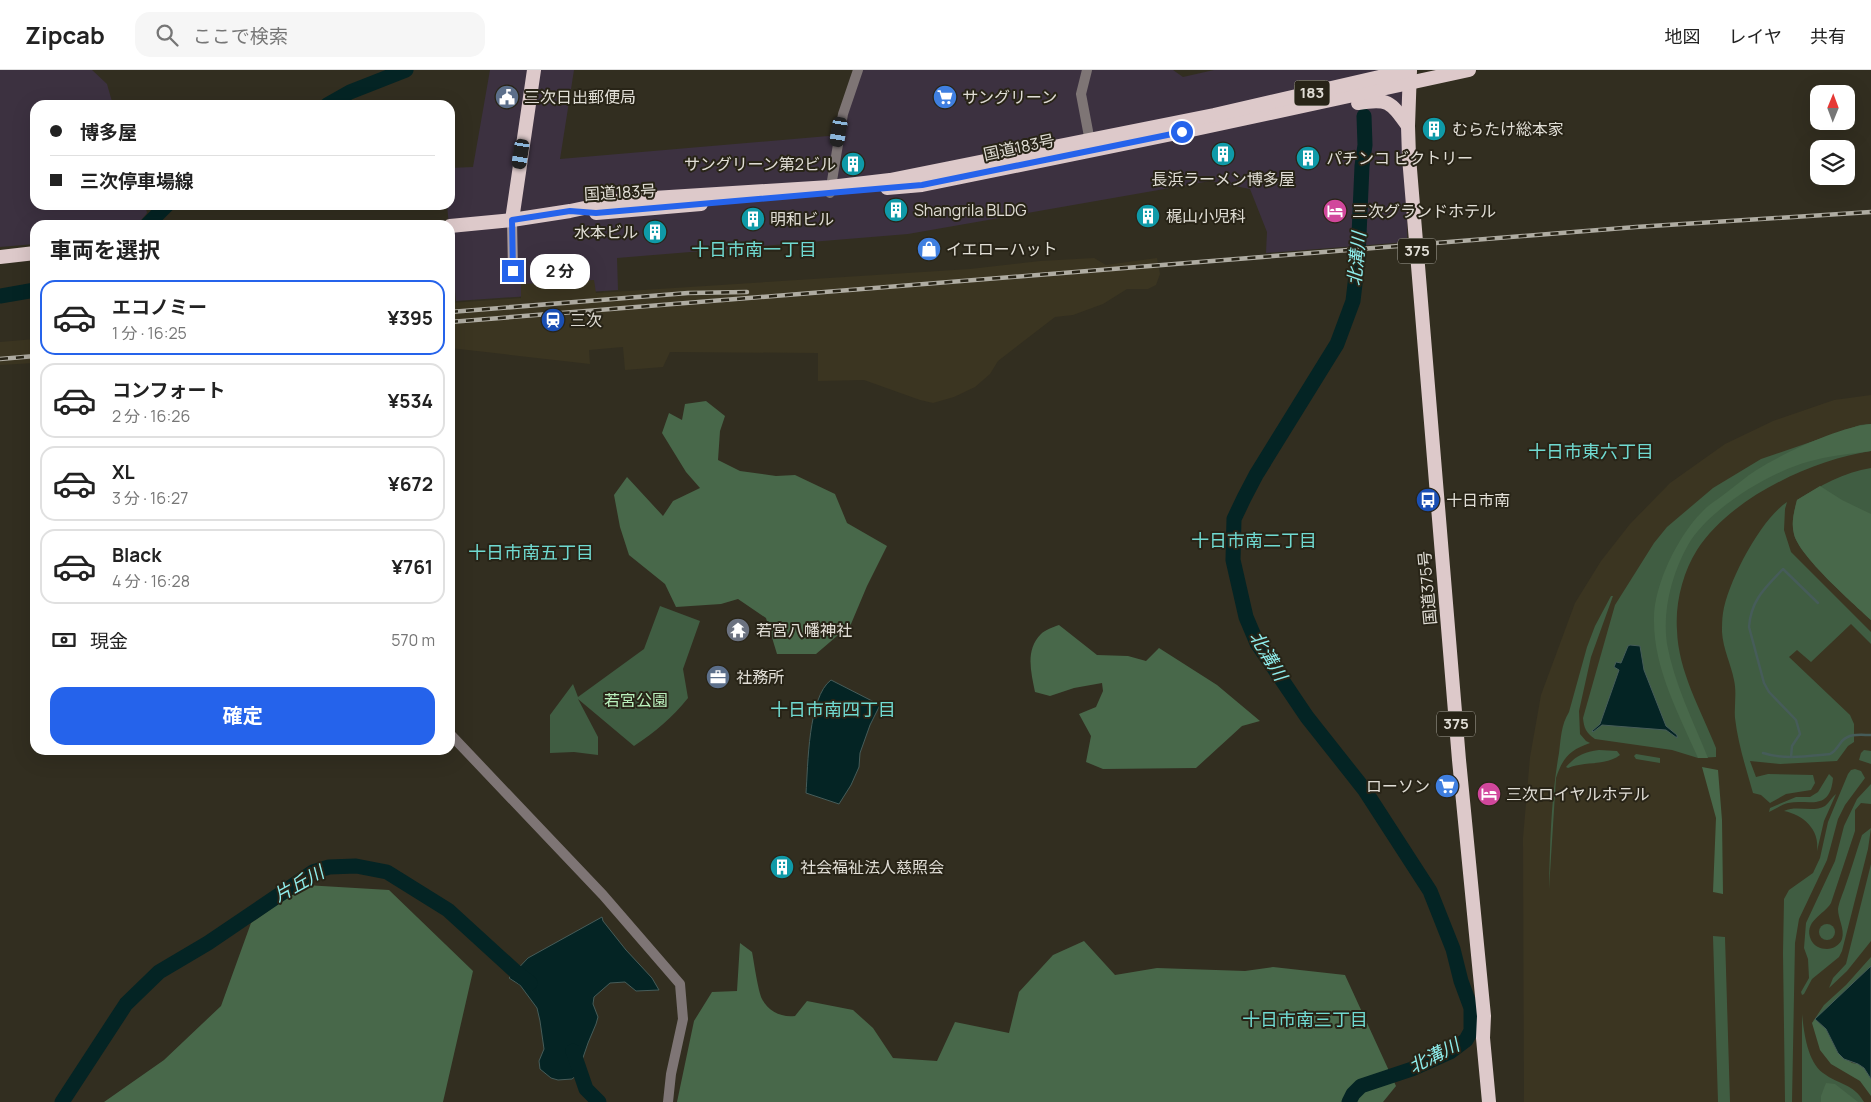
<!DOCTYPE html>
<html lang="ja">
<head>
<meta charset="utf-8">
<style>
  body { margin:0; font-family:Manrope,"Noto Sans JP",sans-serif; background:#f6f6f6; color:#222; height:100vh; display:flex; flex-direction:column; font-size:19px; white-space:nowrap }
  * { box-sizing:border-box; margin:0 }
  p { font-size:16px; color:#767676 }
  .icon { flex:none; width:28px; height:28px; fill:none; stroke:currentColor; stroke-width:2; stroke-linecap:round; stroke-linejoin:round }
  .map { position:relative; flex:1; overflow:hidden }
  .sheet { position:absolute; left:30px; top:150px; width:425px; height:535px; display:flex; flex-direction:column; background:#fff; border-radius:15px; box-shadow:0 5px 20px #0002 }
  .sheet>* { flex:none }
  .top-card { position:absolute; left:30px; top:30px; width:425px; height:110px; border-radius:15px; box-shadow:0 5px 20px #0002; display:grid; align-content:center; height:110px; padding:0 20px; background:#fff }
  .needle { width:32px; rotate:1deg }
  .buttons { position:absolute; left:1810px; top:15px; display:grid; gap:10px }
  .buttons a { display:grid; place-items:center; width:45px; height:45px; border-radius:10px; background:#fff; box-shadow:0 5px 20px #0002; font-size:25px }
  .end { position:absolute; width:22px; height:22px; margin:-11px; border:6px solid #2563eb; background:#fff; box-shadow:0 0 0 2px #fff }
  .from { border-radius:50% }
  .bubble { position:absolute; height:35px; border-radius:15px; background:#fff; box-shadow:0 5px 20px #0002; font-size:16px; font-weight:700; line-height:35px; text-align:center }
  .car { position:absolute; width:15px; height:30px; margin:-15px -8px; border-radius:6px; box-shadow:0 0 4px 1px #0007; background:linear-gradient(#222 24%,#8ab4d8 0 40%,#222 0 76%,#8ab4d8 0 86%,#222 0) }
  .top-card b { display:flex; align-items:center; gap:18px; height:48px; font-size:19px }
  .top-card b+b { border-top:1px solid #e0e0e0 }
  .top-card i { width:12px; height:12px; background:#222 }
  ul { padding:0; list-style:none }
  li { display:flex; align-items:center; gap:15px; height:75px; margin:0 10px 8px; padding:0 10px; border:2px solid #e0e0e0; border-radius:15px }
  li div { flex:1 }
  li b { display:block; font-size:19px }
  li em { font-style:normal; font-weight:700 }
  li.current { border-color:#2563eb }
  li>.icon { width:45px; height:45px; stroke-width:1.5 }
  h2 { padding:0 20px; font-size:22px; line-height:60px }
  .pay { display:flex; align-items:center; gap:12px; height:55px; padding:0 20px; font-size:19px }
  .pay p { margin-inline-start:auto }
  .button { display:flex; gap:10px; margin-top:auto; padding:10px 20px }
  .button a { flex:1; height:58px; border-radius:15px; background:#2563eb; color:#fff; font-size:20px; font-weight:700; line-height:58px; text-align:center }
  header { display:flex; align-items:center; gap:30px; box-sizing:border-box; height:70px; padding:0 25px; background:#fff; border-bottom:1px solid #e0e0e0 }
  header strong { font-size:24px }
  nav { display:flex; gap:28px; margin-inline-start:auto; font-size:18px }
  .search { width:350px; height:45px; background:#f6f6f6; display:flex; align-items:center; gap:12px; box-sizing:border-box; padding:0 18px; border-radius:15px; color:#767676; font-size:19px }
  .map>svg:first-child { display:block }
  .commercial { fill:#3c3140 }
  .built { fill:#3b3521 }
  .green { fill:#405d42 }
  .forest { fill:#48684a }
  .water { fill:#042424; stroke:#465c59 }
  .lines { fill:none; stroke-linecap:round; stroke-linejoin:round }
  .stream { stroke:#465c59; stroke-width:2.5 }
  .river { stroke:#042424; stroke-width:15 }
  .tertiary { stroke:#7e7575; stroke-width:10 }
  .secondary { stroke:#ab9c9d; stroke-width:10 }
  .trunk { stroke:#ddc9ca; stroke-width:14 }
  .rail-casing { stroke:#afaca2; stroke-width:4.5 }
  .rail { stroke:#282417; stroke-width:2.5; stroke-dasharray:8; stroke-linecap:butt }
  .route { stroke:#2563eb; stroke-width:6 }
  .labels { text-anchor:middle; stroke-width:4; stroke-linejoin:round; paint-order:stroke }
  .shield { fill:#282417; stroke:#a9a69c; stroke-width:1 }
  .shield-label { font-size:15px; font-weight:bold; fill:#e0ddd5 }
  .poi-label { font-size:16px; fill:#e0ddd5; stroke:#282417; text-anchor:start }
  .street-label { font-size:16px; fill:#e0ddd5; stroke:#282417 }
  .park-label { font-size:16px; fill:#baf1bd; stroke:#282417 }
  .neighbourhood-label { font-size:18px; fill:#70dad1; stroke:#282417 }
  .water-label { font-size:18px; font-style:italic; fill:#8eedec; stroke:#282417 }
</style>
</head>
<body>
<header>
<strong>Zipcab</strong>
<div class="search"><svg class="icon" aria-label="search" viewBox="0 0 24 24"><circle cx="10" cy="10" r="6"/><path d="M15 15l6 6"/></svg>ここで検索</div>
<nav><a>地図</a><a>レイヤ</a><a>共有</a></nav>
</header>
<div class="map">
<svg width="1871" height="1032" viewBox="0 0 1871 1032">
  <rect width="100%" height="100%" fill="#322e20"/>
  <g class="commercial">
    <polygon points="0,0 92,0 107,14 113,35 35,35 35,135 145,135 147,143 137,155 35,155 35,174 0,177"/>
    <polygon points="490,0 574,0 560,89 840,65 858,0 1173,0 1183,7 1214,0 1411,0 1409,34 1407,172 1266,183 1267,162 1250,119 1210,111 908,164 617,188 618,220 456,231 447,135 450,135 450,98 473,97"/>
  </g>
  <g class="built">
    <polygon points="1094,188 1106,195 1157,188 1160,204 1156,215 1148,219 1127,219 1103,234 1073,245 1055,247 998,291 990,304 975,317 954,327 933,333 920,330 864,310 818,311 818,283 670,282 663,297 625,300 623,277 589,280 590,294 450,278 450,233 521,228 521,214 594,210 596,223 970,199 1040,191"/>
    <polygon points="35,269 35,293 0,295 0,272"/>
    <polygon points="1871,325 1871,1032 1524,1032 1523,768 1530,687 1541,625 1575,533 1601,491 1630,454 1670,413 1725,374 1773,351 1834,330"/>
  </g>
  <g class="green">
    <path d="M 1871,354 L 1871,381 C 1812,390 1730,428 1697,480 C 1683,502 1675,533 1677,560 C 1678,601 1701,640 1716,678 L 1716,687 L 1698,688 L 1672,680 L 1595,669 C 1586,663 1584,658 1583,648 L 1615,535 L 1654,473 L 1667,457 L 1713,418 L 1761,389 L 1860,355 Z"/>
    <path d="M 1871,398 L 1871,550 C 1853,533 1799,486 1794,464 C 1791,453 1794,442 1797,430 C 1820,416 1844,402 1871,398 Z"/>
    <path d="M 1787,432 L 1785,439 L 1784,460 L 1791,482 L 1871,562 L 1871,574 L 1851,554 L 1811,592 L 1797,580 L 1789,587 L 1850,645 L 1854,654 L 1854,672 L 1848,676 L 1837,691 L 1780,694 L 1750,691 L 1756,707 L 1768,704 L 1813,705 L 1815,713 L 1811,720 L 1786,724 L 1770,733 L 1761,725 L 1753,723 C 1746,698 1738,674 1735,648 C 1734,636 1737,623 1734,610 C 1731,594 1723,579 1722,562 C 1722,556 1722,549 1723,543 C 1728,512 1760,450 1787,432 Z"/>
    <path d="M 1611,526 L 1613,526 L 1591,587 L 1579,641 L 1580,664 L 1586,671 L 1590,673 C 1570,680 1563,687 1556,708 L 1549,819 C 1550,773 1551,728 1559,683 C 1561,668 1561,655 1569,642 L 1587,577 L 1595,556 Z"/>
    <path d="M 660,536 L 700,551 L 683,599 L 688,628 C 672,648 655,662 634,676 L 578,629 L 598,667 L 598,685 L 574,682 L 550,683 L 550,645 L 573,614 L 578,627 L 644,579 Z"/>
    <path d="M 1599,680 L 1617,681 L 1620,685 C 1606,696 1584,691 1568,698 L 1566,697 C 1576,686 1583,682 1599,680 Z"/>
    <polygon points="1864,680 1871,681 1871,694 1859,690 1861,683"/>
    <polygon points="1636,684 1660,688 1660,693 1636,689 1634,686"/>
    <polygon points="1855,699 1861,701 1865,708 1845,735 1838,749 1827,790 1799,849 1795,873 1792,1032 1785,1032 1783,883 1784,829 1789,820 1813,803 1820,788 1828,752 1848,704 1851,700"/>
    <path d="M 1829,704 L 1833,708 C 1830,742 1809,729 1788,733 C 1781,735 1775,739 1769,742 L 1770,738 L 1796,727 L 1810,727 L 1818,722 Z"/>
    <path d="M 1871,714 L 1871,734 L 1861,733 L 1855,740 L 1855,761 L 1831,833 C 1824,845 1803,851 1811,870 C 1814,876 1820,879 1827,879 C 1833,879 1840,875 1842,869 C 1845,859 1838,849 1838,839 C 1839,832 1843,823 1845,817 C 1851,800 1856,783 1862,765 L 1871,758 L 1868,779 L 1842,881 L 1839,887 L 1812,909 L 1804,924 L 1802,925 L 1801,922 L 1809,908 L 1808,889 L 1804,878 L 1806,853 L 1835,791 L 1844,756 L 1857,729 Z"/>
    <path d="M 1836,724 L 1824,751 L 1817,781 C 1820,759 1803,745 1784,741 C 1797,735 1813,743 1825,736 C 1829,733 1832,727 1836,724 Z"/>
    <polygon points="1871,794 1871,871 1847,901 1829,918 1833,908 1846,894"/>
    <circle cx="1827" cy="862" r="8"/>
    <polygon points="1713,866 1725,867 1730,1032 1718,1032"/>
    <polygon points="1871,887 1871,896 1812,953 1824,935 1846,915"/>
    <path d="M 1802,944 C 1804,962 1807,991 1823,1003 C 1839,1015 1853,1013 1864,1032 L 1802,1032 Z"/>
  </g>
  <g class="forest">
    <polygon points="706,331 725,346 720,361 718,390 740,401 776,406 795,405 835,424 847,453 887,476 867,516 851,554 816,584 777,584 766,548 738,529 721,534 676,537 665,514 629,485 620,457 614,425 627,407 663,446 673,431 700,418 686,402 662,363 669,343 682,350 685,334"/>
    <path d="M 1871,354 L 1871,381 C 1852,384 1833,385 1815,390 C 1774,399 1709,438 1688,475 C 1672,503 1662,541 1667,574 C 1674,613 1693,651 1708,688 L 1698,688 C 1679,644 1653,598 1654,548 C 1654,515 1678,466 1701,443 C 1707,436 1715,431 1722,426 C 1731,419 1740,412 1749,405 C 1776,386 1838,357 1871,354 Z"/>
    <path d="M 1820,416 L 1842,430 L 1871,444 L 1871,550 C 1853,533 1799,486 1794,464 C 1791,453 1794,442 1797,430 Z"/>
    <path d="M 1059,555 L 1097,585 L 1128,586 L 1146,591 L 1159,578 L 1217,615 L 1260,651 L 1242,656 L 1196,698 L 1103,699 L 1086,692 L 1091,666 L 1079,644 L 1096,637 L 1103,621 L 1102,613 L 1074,618 L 1050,626 L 1035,622 C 1031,602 1025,580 1041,564 C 1045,560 1053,557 1059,555 Z"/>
    <polygon points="1702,697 1718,700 1722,750 1723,824 1713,822 1716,748"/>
    <polygon points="305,815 389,820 473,901 443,1032 104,1032 164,990 221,936 251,853"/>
    <path d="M 1084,871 L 1115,905 L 1157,898 L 1245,901 L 1273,897 L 1345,905 L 1396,1016 L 1383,1032 L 677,1032 L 694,951 L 712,922 L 737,921 L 740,873 L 752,882 C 754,892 758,921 762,929 C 768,941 782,948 795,946 L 807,931 L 853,940 L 873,958 L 893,988 L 937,991 L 955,952 L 1009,963 L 1019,922 L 1053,885 Z"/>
    <polygon points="1815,949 1826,959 1838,983 1852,993 1858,994 1864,998 1871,1009 1871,1026 1860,1011 1831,994 1820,980 1812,953"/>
    <polygon points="1826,1013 1835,1014 1858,1032 1821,1032 1821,1026"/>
  </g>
  <g class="water">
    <polygon points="1630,575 1640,576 1644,600 1666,656 1677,665 1677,668 1666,660 1602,655 1593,662 1592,661 1600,654 1619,600 1614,597 1616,592 1621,593 1628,576"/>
    <path d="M 831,610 L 880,635 L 870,655 L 860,683 L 859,697 L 851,715 L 839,734 L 806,723 C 808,696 808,627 831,610 Z"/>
    <polygon points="602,847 603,851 626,880 652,908 659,920 636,921 625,912 610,913 594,927 593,934 598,947 596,954 588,973 577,1005 572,1009 558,1010 551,1008 540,999 539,991 544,979 540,951 537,938 520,915 509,908 528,888"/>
    <polygon points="1871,896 1871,1009 1864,998 1858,994 1844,989 1838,983 1826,959 1815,949"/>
  </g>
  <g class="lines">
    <g class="stream">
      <path d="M 1763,683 C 1785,690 1808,686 1830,684 C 1836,681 1838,676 1842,671 C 1850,663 1860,665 1871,665"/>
      <path d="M 1791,687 L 1792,676 L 1800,664 L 1796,650 L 1769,622 L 1764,613 L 1749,557 C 1751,530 1765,518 1783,499 L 1818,533"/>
    </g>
    <g class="river">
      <polyline points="327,35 350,22 406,0"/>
      <polyline points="147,155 167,135"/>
      <polyline points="0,226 35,220"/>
      <polyline points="573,981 586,1019 599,1032"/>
      <polyline points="62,1032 126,934 159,902 208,873 313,802 329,797 356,796 387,802 448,840 516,902 530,913"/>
      <polyline points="1349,1032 1353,1024 1361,1016 1412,999 1450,982 1466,970 1471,961 1471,938 1461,911 1453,879 1430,821 1364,719 1307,647 1257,573 1246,547 1233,490 1234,449 1244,428 1256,405 1337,274 1353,231 1358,188 1362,96 1365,75 1364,46"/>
    </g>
    <g class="tertiary">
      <polyline points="1087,0 1081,24 1091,77"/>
      <polyline points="830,123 843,44 858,0"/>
      <polyline points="450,664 603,825 680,914 683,949 671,1004 668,1032"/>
    </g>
    <polyline class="secondary" points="512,150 513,201"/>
    <g class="trunk">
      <polyline points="1410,0 1408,56 1409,87 1459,690 1484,946 1483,968 1489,1032"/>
      <path d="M 1358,33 C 1388,28 1390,31 1408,56"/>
      <polyline points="887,118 922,115 1182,62 1469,0"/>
      <polyline points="596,143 701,134"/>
      <polyline points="512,150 534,0"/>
      <polyline points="450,156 512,150 570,141 622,130 830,117 890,110 1214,45 1410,0"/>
      <polyline points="0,187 35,183"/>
    </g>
    <g class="rail-casing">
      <g id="rail">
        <polyline points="450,242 688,223 747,222"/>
        <polyline points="450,252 1636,157 1871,142"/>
        <polyline points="0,289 35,286"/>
      </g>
    </g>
    <use href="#rail" class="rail"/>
  </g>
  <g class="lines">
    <polyline class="route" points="513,201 512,150 570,141 596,143 922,115 1182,62"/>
  </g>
  <defs>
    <g id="civic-disc" transform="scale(1.25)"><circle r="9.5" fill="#5c6f8a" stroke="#282417"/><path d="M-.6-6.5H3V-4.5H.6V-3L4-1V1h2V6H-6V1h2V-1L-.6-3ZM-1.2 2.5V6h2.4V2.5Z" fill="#fff"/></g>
    <g id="supermarket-disc" transform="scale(1.25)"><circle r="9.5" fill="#3f7fe0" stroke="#282417"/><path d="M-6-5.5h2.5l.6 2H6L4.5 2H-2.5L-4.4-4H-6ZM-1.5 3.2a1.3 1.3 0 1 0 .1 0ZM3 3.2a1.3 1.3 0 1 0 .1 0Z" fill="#fff"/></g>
    <g id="building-disc" transform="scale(1.25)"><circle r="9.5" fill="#0f9aa8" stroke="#282417"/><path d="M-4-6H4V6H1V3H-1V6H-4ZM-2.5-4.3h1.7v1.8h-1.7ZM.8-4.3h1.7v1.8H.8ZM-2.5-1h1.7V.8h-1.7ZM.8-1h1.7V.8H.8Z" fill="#fff"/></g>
    <g id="hotel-disc" transform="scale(1.25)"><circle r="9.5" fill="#d1479c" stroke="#282417"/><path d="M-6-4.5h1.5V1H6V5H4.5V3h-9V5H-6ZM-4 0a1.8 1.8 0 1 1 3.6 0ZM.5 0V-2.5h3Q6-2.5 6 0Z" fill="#fff"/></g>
    <g id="shop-disc" transform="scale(1.25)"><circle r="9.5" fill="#3f7fe0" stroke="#282417"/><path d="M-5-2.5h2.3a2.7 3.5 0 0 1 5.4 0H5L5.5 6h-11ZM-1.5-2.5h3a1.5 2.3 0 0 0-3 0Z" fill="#fff"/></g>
    <g id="station-disc" transform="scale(1.25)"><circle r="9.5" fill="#1a4fb4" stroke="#282417"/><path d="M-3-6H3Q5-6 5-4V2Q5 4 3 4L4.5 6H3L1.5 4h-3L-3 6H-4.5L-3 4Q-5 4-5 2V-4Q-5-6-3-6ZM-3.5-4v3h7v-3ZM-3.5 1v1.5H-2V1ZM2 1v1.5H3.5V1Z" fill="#fff"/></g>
    <g id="bus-disc" transform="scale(1.25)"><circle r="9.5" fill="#1a4fb4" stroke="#282417"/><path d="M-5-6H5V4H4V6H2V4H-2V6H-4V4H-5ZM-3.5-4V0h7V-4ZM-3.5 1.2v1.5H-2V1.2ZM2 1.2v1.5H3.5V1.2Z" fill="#fff"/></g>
    <g id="temple-disc" transform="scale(1.25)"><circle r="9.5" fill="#6b7280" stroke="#282417"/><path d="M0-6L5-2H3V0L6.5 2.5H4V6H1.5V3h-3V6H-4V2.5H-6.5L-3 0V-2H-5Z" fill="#fff"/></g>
    <g id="office-disc" transform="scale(1.25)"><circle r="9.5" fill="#5c6f8a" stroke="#282417"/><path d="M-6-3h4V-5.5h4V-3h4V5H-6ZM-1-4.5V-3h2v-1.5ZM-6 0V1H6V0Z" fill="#fff"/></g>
  </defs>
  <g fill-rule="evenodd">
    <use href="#civic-disc" x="507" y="27"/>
    <use href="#supermarket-disc" x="945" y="27"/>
    <use href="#building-disc" x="1434" y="59"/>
    <use href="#building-disc" x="1223" y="84"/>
    <use href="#building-disc" x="1308" y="88"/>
    <use href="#building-disc" x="853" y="94"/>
    <use href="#building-disc" x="896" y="140"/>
    <use href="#hotel-disc" x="1335" y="141"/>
    <use href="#building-disc" x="1148" y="146"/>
    <use href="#building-disc" x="753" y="149"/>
    <use href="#building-disc" x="655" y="162"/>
    <use href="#shop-disc" x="929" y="179"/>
    <use href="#station-disc" x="553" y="250"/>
    <use href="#bus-disc" x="1428" y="430"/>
    <use href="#temple-disc" x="738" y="560"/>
    <use href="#office-disc" x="718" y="607"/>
    <use href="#supermarket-disc" x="1447" y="716"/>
    <use href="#hotel-disc" x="1489" y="724"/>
    <use href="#building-disc" x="782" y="797"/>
  </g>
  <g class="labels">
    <g class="shield">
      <rect x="1294.5" y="10.5" width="35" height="25" rx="4"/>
      <rect x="1398" y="168.5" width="38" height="25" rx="4"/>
      <rect x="1437" y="641.5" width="38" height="25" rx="4"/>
    </g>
    <g class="shield-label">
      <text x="1312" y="28">183</text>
      <text x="1417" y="186">375</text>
      <text x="1456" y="659">375</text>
    </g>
    <g class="poi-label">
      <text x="524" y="33">三次日出郵便局</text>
      <text x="962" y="33">サングリーン</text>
      <text x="1452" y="65">むらたけ総本家</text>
      <text x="1326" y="94">パチンコ ビクトリー</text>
      <text x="836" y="100" text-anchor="end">サングリーン第2ビル</text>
      <text x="1223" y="115" text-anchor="middle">長浜ラーメン博多屋</text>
      <text x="914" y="146">Shangrila BLDG</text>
      <text x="1352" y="147">三次グランドホテル</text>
      <text x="1166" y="152">梶山小児科</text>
      <text x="770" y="155">明和ビル</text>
      <text x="638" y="168" text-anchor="end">水本ビル</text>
      <text x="946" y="185">イエローハット</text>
      <text x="570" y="256">三次</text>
      <text x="1446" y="436">十日市南</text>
      <text x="756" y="566">若宮八幡神社</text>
      <text x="736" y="613">社務所</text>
      <text x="1430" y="722" text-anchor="end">ローソン</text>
      <text x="1506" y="730">三次ロイヤルホテル</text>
      <text x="800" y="803">社会福祉法人慈照会</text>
    </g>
    <g class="street-label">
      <text transform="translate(1019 77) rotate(-12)" y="6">国道183号</text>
      <text transform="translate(620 122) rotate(-3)" y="6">国道183号</text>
      <text transform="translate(1427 518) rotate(-95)" y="6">国道375号</text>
    </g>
    <g class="park-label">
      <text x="636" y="636">若宮公園</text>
    </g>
    <g class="neighbourhood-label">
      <text x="754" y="186">十日市南一丁目</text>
      <text x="1591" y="388">十日市東六丁目</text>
      <text x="1254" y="477">十日市南二丁目</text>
      <text x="531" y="489">十日市南五丁目</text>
      <text x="833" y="646">十日市南四丁目</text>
      <text x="1305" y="956">十日市南三丁目</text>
    </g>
    <g class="water-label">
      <text transform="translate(1357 189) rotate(-85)" y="6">北溝川</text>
      <text transform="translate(1268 586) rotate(59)" y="6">北溝川</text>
      <text transform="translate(299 814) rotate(-29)" y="6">片丘川</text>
      <text transform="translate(1434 986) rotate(-27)" y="6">北溝川</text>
    </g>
  </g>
</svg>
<div class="buttons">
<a><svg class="needle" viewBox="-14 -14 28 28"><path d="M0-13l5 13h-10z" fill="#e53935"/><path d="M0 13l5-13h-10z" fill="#767676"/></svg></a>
<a><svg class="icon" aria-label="layers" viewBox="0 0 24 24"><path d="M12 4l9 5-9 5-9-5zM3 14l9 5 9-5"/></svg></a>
</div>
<i class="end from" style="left:1182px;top:62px"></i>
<i class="end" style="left:513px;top:201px"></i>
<div class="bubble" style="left:530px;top:184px;width:60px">2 分</div>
<i class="car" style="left:839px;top:62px;rotate:190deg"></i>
<i class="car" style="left:521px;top:84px;rotate:189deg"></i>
<div class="top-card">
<b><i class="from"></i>博多屋</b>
<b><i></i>三次停車場線</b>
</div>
<section class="sheet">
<h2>車両を選択</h2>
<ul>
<li class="current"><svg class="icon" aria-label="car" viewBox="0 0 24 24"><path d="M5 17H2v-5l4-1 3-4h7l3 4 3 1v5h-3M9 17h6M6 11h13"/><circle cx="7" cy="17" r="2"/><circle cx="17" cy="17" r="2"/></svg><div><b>エコノミー</b><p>1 分 · 16:25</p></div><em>¥395</em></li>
<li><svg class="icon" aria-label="car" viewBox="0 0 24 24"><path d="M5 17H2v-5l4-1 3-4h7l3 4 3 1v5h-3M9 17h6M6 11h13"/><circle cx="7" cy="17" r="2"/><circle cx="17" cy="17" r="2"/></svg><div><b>コンフォート</b><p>2 分 · 16:26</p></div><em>¥534</em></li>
<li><svg class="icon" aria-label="car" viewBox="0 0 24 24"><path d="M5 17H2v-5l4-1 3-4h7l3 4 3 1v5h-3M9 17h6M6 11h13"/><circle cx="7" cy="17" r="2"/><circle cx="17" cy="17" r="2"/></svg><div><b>XL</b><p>3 分 · 16:27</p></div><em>¥672</em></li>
<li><svg class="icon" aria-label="car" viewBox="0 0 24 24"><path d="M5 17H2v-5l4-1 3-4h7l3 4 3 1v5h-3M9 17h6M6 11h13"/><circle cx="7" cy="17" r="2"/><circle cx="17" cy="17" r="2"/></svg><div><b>Black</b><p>4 分 · 16:28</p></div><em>¥761</em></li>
</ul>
<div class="pay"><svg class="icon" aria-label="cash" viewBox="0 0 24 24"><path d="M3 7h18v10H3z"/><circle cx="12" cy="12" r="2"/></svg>現金<p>570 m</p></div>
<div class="button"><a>確定</a></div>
</section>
</div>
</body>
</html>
